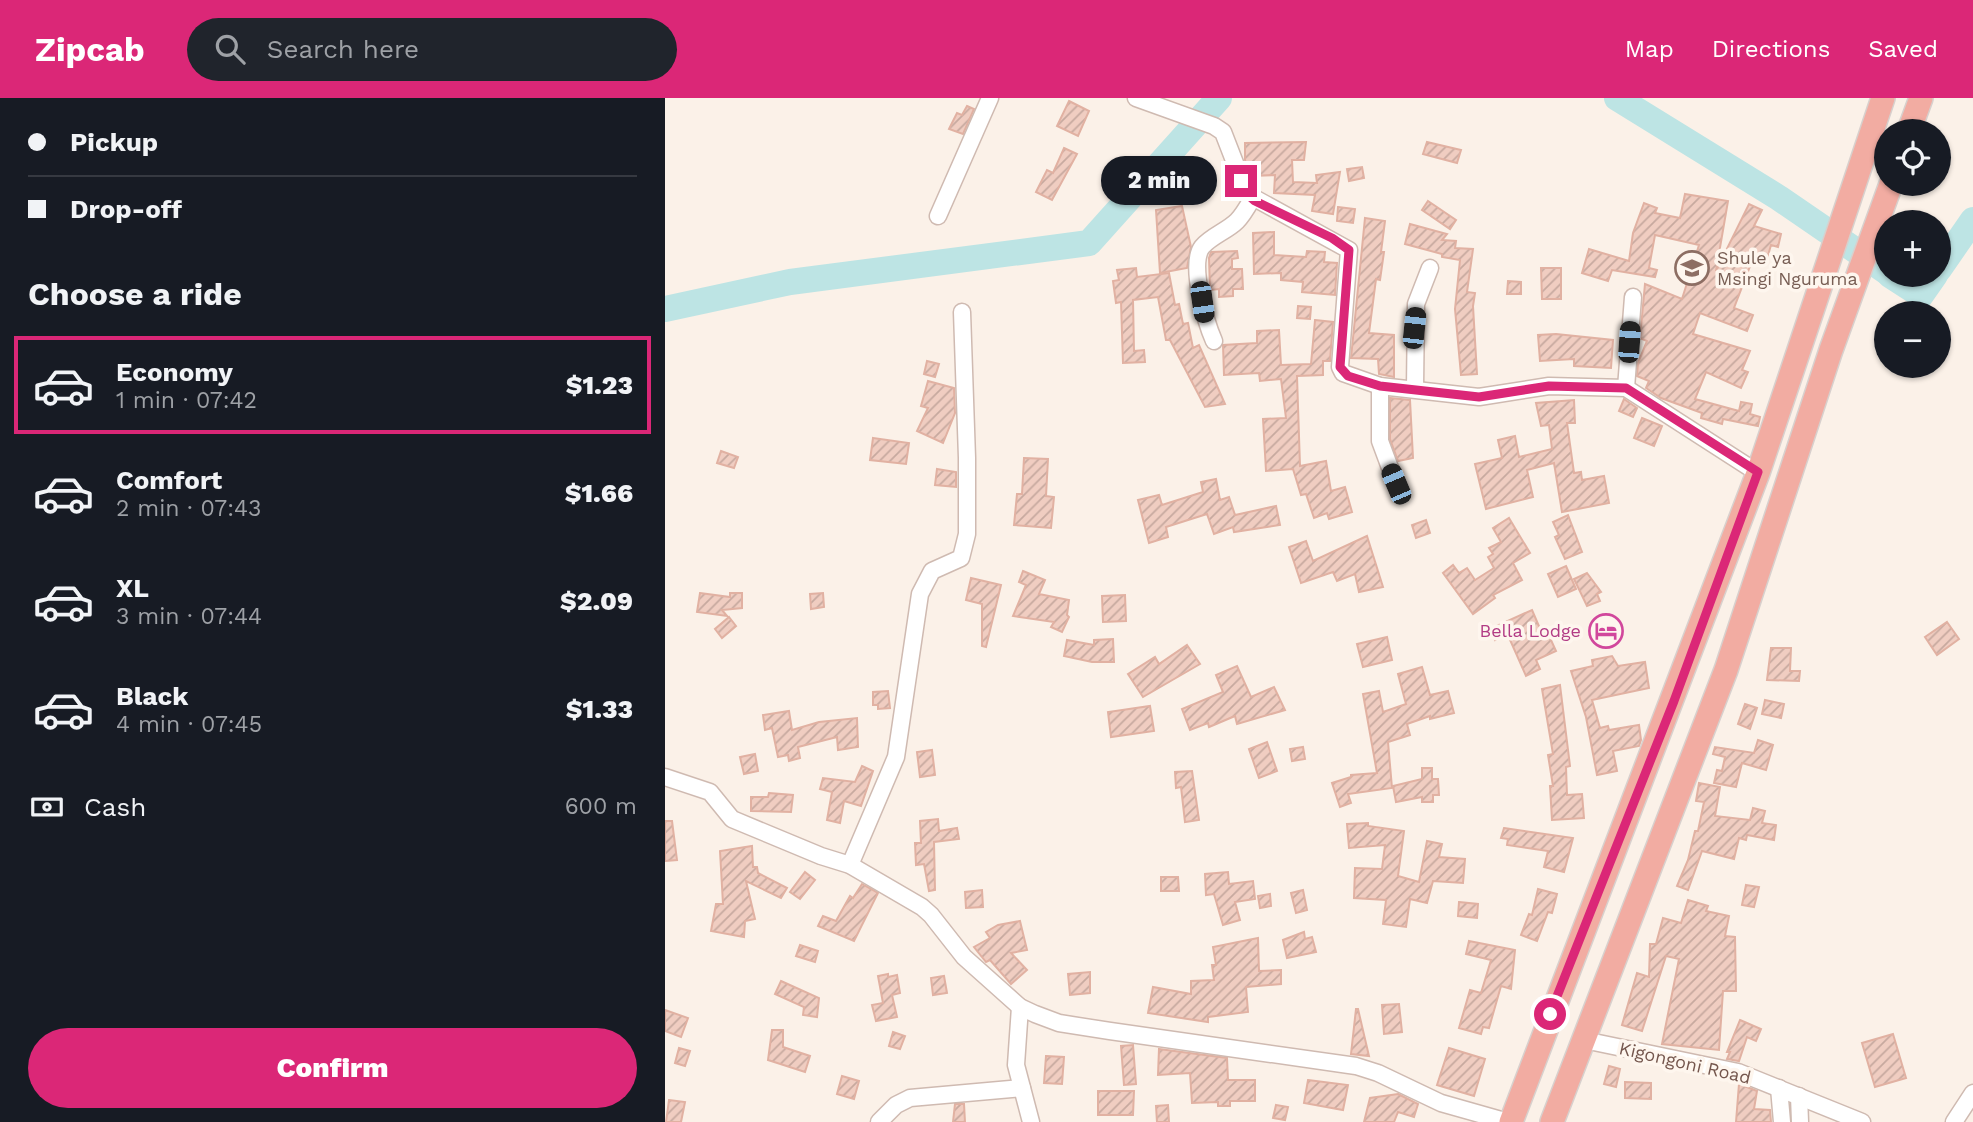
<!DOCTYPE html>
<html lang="en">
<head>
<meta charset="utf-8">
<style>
  body { margin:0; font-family:"Work Sans",sans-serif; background:#20242c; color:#f1f3f6; height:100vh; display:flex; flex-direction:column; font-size:26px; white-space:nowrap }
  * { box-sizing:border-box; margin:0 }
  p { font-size:23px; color:#9ea1a6 }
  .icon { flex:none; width:38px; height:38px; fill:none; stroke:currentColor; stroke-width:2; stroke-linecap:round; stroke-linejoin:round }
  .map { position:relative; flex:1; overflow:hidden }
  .panel { display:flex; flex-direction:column; background:#171b24; width:665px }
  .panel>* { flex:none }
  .guide { display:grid; align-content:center; height:154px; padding:0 28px; background:#171b24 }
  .controls { position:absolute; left:1209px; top:21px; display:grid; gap:14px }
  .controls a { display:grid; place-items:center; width:77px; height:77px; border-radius:50%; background:#171b24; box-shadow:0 2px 5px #0004; font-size:35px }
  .end { position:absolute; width:32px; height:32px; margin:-16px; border:9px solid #db2777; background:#fff; box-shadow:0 0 0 4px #fff }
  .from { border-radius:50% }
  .bubble { position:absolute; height:49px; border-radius:24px; background:#171b24; box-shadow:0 2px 5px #0004; font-size:23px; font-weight:800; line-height:49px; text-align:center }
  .car { position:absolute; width:21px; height:42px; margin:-21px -10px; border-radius:9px; box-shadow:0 0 5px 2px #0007; background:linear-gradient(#222 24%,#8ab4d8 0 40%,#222 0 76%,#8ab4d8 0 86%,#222 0) }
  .guide b { display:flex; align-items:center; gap:24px; height:66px; font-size:26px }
  .guide b+b { border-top:2px solid #363941 }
  .guide i { width:18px; height:18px; background:#f1f3f6 }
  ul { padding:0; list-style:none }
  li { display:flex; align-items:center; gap:21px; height:98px; margin:0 14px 10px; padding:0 14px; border:4px solid transparent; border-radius:0px }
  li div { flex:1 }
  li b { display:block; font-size:26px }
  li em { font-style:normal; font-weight:800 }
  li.current { border-color:#db2777 }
  li>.icon { width:63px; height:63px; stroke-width:1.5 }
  h2 { padding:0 28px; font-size:32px; line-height:84px }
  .pay { display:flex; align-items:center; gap:18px; height:77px; padding:0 28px; font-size:26px }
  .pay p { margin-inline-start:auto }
  .button { display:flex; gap:14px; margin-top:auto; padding:14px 28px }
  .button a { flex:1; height:80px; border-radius:42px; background:#db2777; color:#fff; font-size:28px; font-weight:800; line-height:80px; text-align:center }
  header { display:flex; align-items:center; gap:42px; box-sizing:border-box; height:98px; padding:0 35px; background:#db2777; color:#fff }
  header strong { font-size:33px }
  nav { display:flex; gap:38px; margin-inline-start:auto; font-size:24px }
  .search { width:490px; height:63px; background:#20242c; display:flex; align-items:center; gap:18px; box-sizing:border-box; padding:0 24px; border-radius:38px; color:#9ea1a6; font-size:26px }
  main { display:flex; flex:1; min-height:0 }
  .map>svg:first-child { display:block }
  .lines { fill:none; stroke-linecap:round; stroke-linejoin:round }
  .river { stroke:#bde4e4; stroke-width:26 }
  .building { fill:url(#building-hatch); stroke:#e1b1a2; stroke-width:2 }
  .minor-casing { stroke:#cfbab1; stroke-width:19 }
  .highway-casing { stroke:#d8d0cd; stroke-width:26 }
  .minor { stroke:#fff; stroke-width:16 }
  .highway { stroke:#f2aca2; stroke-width:23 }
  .route { stroke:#db2777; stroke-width:9 }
  .labels { text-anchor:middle; stroke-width:7; stroke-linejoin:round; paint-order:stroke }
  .education-label { font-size:18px; fill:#785e54; stroke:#fef6ee; text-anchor:start }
  .hotel-label { font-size:18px; fill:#b23c85; stroke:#fef6ee; text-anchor:end }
  .street-label { font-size:18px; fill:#74564d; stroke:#fef6ee }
</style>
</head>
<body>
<header>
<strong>Zipcab</strong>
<div class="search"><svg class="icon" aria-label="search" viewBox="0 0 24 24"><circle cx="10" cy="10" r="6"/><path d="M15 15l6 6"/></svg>Search here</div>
<nav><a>Map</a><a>Directions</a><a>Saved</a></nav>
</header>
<main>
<section class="panel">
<div class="guide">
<b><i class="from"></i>Pickup</b>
<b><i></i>Drop-off</b>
</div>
<h2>Choose a ride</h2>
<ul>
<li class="current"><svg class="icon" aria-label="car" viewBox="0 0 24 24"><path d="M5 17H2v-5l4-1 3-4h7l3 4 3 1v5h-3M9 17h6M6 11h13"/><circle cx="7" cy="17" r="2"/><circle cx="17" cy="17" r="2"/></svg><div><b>Economy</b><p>1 min · 07:42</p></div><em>$1.23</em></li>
<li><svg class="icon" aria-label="car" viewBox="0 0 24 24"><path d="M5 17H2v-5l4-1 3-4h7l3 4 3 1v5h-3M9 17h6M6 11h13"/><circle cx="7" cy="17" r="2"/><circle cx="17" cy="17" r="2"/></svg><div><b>Comfort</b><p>2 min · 07:43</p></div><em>$1.66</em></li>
<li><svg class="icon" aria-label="car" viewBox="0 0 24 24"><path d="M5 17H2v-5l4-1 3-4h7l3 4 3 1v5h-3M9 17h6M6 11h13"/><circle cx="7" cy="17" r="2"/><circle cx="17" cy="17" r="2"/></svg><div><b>XL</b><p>3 min · 07:44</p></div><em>$2.09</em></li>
<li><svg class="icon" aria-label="car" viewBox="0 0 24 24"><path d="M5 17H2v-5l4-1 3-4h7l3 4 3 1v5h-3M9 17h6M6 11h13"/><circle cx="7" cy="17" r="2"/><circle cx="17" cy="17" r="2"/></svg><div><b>Black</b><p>4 min · 07:45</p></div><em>$1.33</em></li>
</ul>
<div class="pay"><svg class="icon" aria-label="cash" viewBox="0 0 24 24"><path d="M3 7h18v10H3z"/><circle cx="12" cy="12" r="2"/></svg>Cash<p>600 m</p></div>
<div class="button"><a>Confirm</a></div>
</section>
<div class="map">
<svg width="1308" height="1024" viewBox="0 0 1308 1024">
  <defs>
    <pattern id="building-hatch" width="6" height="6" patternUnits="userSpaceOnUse" patternTransform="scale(1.75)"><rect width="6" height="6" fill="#f0cdc1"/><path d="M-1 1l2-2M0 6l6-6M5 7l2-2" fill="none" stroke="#c7a99f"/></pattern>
  </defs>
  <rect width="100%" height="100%" fill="#fbf1e8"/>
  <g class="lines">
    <g class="river">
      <polyline points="952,0 1114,100 1222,174"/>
      <polyline points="1274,171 1308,122"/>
      <polyline points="1225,177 1256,197 1270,177"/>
      <polyline points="0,211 125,184 424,145 554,0"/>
    </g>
  </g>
  <g class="building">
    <polygon points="404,3 424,13 413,38 392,28"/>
    <polygon points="302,8 309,11 298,36 284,31 292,15 297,17"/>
    <polygon points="641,44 639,62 627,62 628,84 652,85 651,77 675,74 668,116 647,113 650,97 609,95 610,77 586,78 580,62 580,45"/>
    <polygon points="762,44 796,52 792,65 758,56"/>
    <polygon points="399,50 412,56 387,102 371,94 382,72 388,75"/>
    <polygon points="697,69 699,80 684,83 682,71"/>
    <polygon points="1020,96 1063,103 1051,173 1084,106 1097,112 1089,128 1116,136 1113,149 1106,147 1102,161 1089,158 1069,210 1088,217 1082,233 1035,215 1028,236 1085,253 1077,272 1083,274 1076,290 1041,274 1030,301 1074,313 1076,304 1087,306 1085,316 1095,319 1093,328 1058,321 1057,326 1036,320 1037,315 996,300 981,290 984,283 972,278 973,265 982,243 975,240 980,186 1017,201 1034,147 990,137 984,170 992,172 990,179 947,172 943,183 917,175 924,151 964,163 968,135 979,105 992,110 990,115 1015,120"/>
    <polygon points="763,103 791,122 785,131 757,112"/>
    <polygon points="517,108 526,149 522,170 495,175 491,112"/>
    <polygon points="673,109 690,111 688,125 672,123"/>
    <polygon points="700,120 720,123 716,154 719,154 715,182 711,181 704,235 729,237 729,279 714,276 713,261 686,260"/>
    <polygon points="745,126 782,136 777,142 791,143 790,150 808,151 802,194 810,195 808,208 812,276 796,277 790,211 795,162 777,159 777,156 740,146"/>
    <polygon points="609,134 609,157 641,159 642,153 660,154 659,164 672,165 670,197 637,194 638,184 616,182 616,175 589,176 588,135"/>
    <polygon points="572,153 573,160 567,161 567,171 577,171 578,191 568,191 568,198 554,199 554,191 545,192 544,160 546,154"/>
    <polygon points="471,170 472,179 504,175 510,207 514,206 518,226 523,225 528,250 534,247 560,306 540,309 505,242 501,242 493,199 468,202 469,253 479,252 480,264 458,265 456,204 451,205 448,183 454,182 452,172"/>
    <polygon points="876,170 896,170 896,201 877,201"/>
    <polygon points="843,183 856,184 856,196 842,196"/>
    <polygon points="633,208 646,209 645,221 632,220"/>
    <polygon points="650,222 668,224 665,263 658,263 658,277 632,278 635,368 661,363 666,393 680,389 687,414 664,421 662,415 649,420 641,396 636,397 628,371 601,373 598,321 621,320 616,281 595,283 594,275 559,277 558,247 592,245 592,233 614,232 616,267 646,266"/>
    <polygon points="891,236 948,242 946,270 909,268 909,261 875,263 873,237"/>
    <polygon points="262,263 274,266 270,279 259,276"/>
    <polygon points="263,283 289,290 290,315 278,345 252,333 263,310 256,308"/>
    <polygon points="725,300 745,302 748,360 733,363 725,341"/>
    <polygon points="959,301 972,310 968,319 954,313"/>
    <polygon points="909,302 910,325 902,325 909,375 916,374 917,382 939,378 944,405 897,414 889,365 862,372 868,399 821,411 810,366 837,360 833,342 850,338 854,359 887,351 884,327 876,328 871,305"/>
    <polygon points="977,320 997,328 989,348 969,340"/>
    <polygon points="208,340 244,345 241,366 205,362"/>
    <polygon points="56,353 73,359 69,370 52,365"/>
    <polygon points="359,360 383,361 381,398 389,399 386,430 349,427 352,396 357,396"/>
    <polygon points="272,371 291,374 291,389 270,387"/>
    <polygon points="551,381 555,402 564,399 570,417 611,408 615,427 569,434 568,429 549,436 542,416 501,429 503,439 484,445 473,402 494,397 497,407 538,394 536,384"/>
    <polygon points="903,417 917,454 900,461 890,439 894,437 888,424"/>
    <polygon points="844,420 865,455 848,465 857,482 828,497 830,500 808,516 778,475 788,467 794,475 802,470 810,482 829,470 823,459 828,456 824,450 836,444 828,430"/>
    <polygon points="761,422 765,435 751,440 747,427"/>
    <polygon points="702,438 718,489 694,494 690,476 672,483 668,474 636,485 624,449 641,443 648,463"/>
    <polygon points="901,468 911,491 893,499 883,476"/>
    <polygon points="358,473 380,482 374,496 404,502 402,517 404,519 397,534 386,529 389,524 348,518 361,487 354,484"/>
    <polygon points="922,475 936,494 932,496 935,503 922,508 909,481"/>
    <polygon points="306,480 336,487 321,549 317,548 317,506 301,502"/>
    <polygon points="35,495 65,499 65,495 77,495 77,510 57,512 62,518 32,514"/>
    <polygon points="158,495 159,509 146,511 145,496"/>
    <polygon points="460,497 461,523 438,524 437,498"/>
    <polygon points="867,512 876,533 881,531 891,553 871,562 875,571 861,578 842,535 830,542 825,531"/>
    <polygon points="64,519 71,528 57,540 50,531"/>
    <polygon points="1282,524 1294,541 1272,557 1260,539"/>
    <polygon points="722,539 727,562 698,569 692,546"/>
    <polygon points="448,541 449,564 427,564 399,558 402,542 429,547 429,542"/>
    <polygon points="522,547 535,566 478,599 463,576 490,559 494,566"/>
    <polygon points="1106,550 1126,550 1125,573 1135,573 1134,583 1102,582"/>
    <polygon points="947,558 953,568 980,564 984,590 927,602 935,630 943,628 944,632 974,627 976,642 974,648 948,653 952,673 932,677 921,619 906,573 928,568 927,562"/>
    <polygon points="572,568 586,599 609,589 620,612 572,626 570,618 544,629 543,625 525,632 517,611 558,594 551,577"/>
    <polygon points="757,569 765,597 783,593 789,615 765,621 765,618 742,626 745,637 723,644 727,690 683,696 686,705 675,709 667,685 686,679 686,677 712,675 698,596 714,593 718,614 741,606 733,576"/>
    <polygon points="895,587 905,668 901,669 902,697 917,696 919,720 887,722 885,688 888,688 883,657 888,656 877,591"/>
    <polygon points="223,593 225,610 213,611 213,607 208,607 208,594"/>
    <polygon points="1100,602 1119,606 1116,620 1097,616"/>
    <polygon points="1080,606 1092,610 1085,631 1073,626"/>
    <polygon points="485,608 489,633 446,639 443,614"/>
    <polygon points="124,613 127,632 154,624 192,620 193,649 173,652 172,639 133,649 135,660 124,663 123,657 113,659 107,630 100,632 98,617"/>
    <polygon points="1093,642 1108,647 1101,672 1077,665 1071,689 1049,685 1052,672 1057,673 1060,659 1048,656 1050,649 1089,655"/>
    <polygon points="602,644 612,673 594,680 584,651"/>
    <polygon points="638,649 640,661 627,663 625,651"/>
    <polygon points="267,652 270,677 255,679 252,654"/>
    <polygon points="90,656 93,673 79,676 75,659"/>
    <polygon points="197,668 208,673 196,708 179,703 175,725 162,722 167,694 155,691 158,680 190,684"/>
    <polygon points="757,670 767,670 767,681 773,681 774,697 768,697 768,704 757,704 757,699 731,704 728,688 757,681"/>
    <polygon points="527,673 534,722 520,724 516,689 511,690 510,674"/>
    <polygon points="1034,685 1055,689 1050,718 1085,722 1088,710 1100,713 1097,725 1111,727 1109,742 1082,737 1081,742 1074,740 1069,761 1037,753 1023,792 1012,788 1023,762 1030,733 1033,733 1039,704 1031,703"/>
    <polygon points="104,695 128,697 126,714 86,713 86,699 103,699"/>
    <polygon points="273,721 274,733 292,730 294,741 269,744 270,792 264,793 259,766 251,767 250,745 256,745 255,723"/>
    <polygon points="0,723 7,723 12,762 0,763"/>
    <polygon points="703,725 703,728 739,733 733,778 754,784 762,743 777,746 774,759 800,761 798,785 768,783 762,805 745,801 741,829 718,826 721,802 689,800 690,770 717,771 720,747 684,750 682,726"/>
    <polygon points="839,730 908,740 899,774 879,769 883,753 842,747 843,741 836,740"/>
    <polygon points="87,748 88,769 92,769 93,775 122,790 116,800 81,783 90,821 80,823 79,839 46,833 51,806 58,806 55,753"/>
    <polygon points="140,774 150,782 135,801 125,794"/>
    <polygon points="563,774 564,786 588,783 590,801 570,804 575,822 558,827 549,796 541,797 540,776"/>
    <polygon points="496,779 513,779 514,793 496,793"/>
    <polygon points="197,786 213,795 189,843 153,828 158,818 171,823 185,798 188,800"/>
    <polygon points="1081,787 1094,789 1089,809 1077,807"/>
    <polygon points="873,791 892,796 887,815 883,814 872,843 856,837 864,816 867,817"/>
    <polygon points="317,792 318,809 301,810 300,794"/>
    <polygon points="638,792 642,812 631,815 626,795"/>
    <polygon points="605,796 606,808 595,810 593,798"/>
    <polygon points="1023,802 1043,808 1041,813 1064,818 1060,838 1070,839 1071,893 1058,893 1054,952 997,946 1014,861 1001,858 977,933 957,927 972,875 984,879 985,846 991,846 998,820 1016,825"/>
    <polygon points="794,804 813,806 812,820 793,818"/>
    <polygon points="355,823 362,852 346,855 362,872 346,886 325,862 321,864 309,849 325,840 321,834 333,827"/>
    <polygon points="639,834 640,841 647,839 651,854 622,860 618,842"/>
    <polygon points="593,840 594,873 616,872 616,886 581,889 583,914 543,919 543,924 483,915 488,889 526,896 526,883 549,882 547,867 551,867 548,849"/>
    <polygon points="804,843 850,852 846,891 836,888 824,930 818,929 816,936 794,930 805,892 816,895 826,862 801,856"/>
    <polygon points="135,847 153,853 150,864 131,858"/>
    <polygon points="425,874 425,895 405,897 403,876"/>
    <polygon points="223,876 223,879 232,877 235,895 227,897 232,919 211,923 207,907 218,905 213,878"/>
    <polygon points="279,878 282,895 268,897 266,880"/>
    <polygon points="116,883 154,900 152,919 138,917 139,909 110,896"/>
    <polygon points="734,906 737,934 719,936 717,907"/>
    <polygon points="691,911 693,911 704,958 686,956"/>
    <polygon points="0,912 23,920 16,939 0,933"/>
    <polygon points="1075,922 1096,931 1091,943 1082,939 1074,963 1062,961 1065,954 1062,954"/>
    <polygon points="107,932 118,932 118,949 145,958 140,974 103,962"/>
    <polygon points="228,934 240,938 235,951 224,948"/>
    <polygon points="1228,936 1241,980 1210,989 1197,945"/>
    <polygon points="468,947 471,986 459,987 456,948"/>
    <polygon points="14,950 25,953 20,968 10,965"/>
    <polygon points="784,950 820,961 809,998 772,987"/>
    <polygon points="494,951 562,960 563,982 590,982 590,1003 565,1003 565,1008 553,1008 553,1004 527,1005 525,975 493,977"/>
    <polygon points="381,958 399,959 397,986 379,985"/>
    <polygon points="944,968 955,971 951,989 939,986"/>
    <polygon points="177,978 194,983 189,1001 172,996"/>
    <polygon points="643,982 683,987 678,1012 639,1005"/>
    <polygon points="960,984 986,985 986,1001 960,1000"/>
    <polygon points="1074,986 1092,993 1089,1011 1105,1012 1106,1024 1071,1024"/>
    <polygon points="433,993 469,993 468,1017 433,1017"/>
    <polygon points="733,996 753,1006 749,1019 733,1014 729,1024 699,1024 705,1000"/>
    <polygon points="4,1002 20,1004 16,1024 1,1024"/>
    <polygon points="290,1006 299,1006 300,1024 288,1024"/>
    <polygon points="503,1007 504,1024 492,1024 491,1008"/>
    <polygon points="611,1007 623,1009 620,1022 608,1020"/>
  </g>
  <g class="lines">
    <g class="minor-casing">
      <g id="minor">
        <polyline points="471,0 549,28 558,34 582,96 684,152 675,269 678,275 715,288 814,299 884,288 961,290 1093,375"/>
        <polyline points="273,118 325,0"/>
        <path d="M 549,243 C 541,225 524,166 537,149 C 546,138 562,133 572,123 C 578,117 583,108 587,101"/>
        <polyline points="715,288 715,343 731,386"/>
        <polyline points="750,290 751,206 765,170"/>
        <polyline points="961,290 968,199"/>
        <polyline points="0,679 45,694 67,721 156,758 185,767 257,809 266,817 299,859 355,909 370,916 394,925 445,933 691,968 713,975 776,1005 843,1024"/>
        <polyline points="185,767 231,659 255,496 267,473 296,460 302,436 302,360 297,214"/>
        <polyline points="355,909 351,967 366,1024"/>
        <polyline points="919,942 1073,974 1197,1024"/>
        <polyline points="1114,990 1117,1024"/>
        <polyline points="1134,998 1135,1024"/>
        <polyline points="214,1024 231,1007 245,1000 357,990"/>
        <polyline points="1289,1024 1308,995"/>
      </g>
    </g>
    <g class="highway-casing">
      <g id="highway">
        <polyline points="1244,33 1256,0"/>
        <polyline points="846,1024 1093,375 1218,0"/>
        <polyline points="887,1024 1061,572 1166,252 1226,86"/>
      </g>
    </g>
    <use href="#minor" class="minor"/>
    <use href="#highway" class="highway"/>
  </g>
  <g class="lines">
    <polyline class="route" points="576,83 582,96 590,103 667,140 684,152 675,269 683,278 715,288 814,299 884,288 961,290 1093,374 1009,603 885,916"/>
  </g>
  <defs>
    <g id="school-ring" transform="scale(1.75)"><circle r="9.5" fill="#fef6ee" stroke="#8d6e63" stroke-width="1.5"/><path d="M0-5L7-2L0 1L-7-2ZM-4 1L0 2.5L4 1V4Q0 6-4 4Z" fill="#8d6e63"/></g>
    <g id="hotel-ring" transform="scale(1.75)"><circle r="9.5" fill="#fef6ee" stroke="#d1479c" stroke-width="1.5"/><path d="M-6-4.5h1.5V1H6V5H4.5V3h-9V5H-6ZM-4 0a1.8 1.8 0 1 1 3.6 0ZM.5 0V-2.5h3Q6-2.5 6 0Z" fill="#d1479c"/></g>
  </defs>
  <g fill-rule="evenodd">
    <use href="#school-ring" x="1027" y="170"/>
    <use href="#hotel-ring" x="941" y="533"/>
  </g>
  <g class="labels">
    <g class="education-label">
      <text x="1052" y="166">Shule ya<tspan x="1052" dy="21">Msingi Nguruma</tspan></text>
    </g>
    <g class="hotel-label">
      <text x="916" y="539">Bella Lodge</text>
    </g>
    <g class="street-label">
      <text transform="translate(1020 965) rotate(13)" y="6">Kigongoni Road</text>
    </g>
  </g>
</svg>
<div class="controls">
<a><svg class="icon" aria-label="locate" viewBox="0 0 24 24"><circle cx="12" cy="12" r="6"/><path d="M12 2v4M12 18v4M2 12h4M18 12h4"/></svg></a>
<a>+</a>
<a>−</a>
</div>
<i class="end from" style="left:885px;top:916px"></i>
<i class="end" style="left:576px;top:83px"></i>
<div class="bubble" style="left:436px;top:58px;width:116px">2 min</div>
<i class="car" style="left:537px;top:204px;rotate:172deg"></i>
<i class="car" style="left:749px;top:230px;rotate:6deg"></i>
<i class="car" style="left:964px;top:244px;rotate:4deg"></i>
<i class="car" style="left:731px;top:386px;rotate:337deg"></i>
</div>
</main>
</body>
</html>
